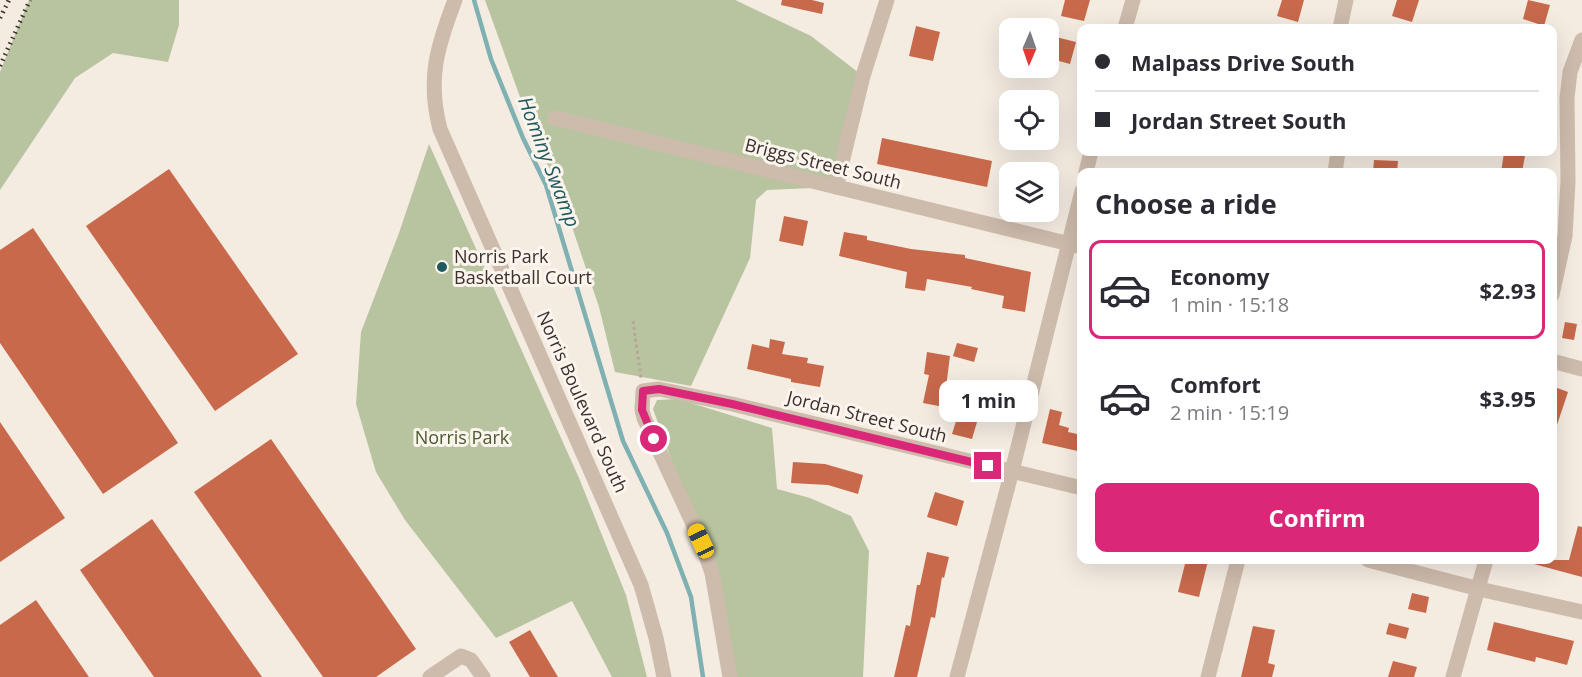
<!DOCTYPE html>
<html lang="en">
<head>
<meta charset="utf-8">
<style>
  body { margin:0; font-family:"Open Sans",sans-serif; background:#f2f2f3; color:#2b2b33; height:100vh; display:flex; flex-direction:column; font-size:22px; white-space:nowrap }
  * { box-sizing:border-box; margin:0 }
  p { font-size:20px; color:#7c7c81 }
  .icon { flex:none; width:33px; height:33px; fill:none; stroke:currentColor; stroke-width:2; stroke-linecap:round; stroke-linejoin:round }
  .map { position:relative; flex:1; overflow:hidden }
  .drawer { position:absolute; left:1077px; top:168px; width:480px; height:396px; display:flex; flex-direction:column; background:#fff; border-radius:12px; box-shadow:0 6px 24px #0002 }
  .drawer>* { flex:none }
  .guide { position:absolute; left:1077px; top:24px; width:480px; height:132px; border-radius:12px; box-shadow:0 6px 24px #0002; display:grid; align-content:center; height:132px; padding:0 18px; background:#fff }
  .needle { width:39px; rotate:182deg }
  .buttons { position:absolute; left:999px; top:18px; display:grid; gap:12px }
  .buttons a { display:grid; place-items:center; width:60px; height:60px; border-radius:12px; background:#fff; box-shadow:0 6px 24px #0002; font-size:30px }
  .end { position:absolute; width:27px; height:27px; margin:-14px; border:8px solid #db2777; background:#fff; box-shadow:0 0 0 3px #fff }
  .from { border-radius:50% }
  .bubble { position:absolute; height:42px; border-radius:12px; background:#fff; box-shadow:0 6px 24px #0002; font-size:20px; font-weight:700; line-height:42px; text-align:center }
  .car { position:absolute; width:18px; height:36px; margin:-18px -9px; border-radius:8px; box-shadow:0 0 4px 2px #0007; background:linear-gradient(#f5c518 24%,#345 0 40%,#f5c518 0 76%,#345 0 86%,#f5c518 0) }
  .guide b { display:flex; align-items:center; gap:21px; height:57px; font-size:22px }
  .guide b+b { border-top:2px solid #e1e1e2 }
  .guide i { width:15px; height:15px; background:#2b2b33 }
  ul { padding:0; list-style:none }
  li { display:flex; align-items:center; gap:18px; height:99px; margin:0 12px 9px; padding:0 6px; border:3px solid transparent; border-radius:12px }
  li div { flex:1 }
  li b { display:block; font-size:22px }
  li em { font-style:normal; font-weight:700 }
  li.current { border-color:#db2777 }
  li>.icon { width:54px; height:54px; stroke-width:1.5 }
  h2 { padding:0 18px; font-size:27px; line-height:72px }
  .action { display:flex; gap:12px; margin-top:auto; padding:12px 18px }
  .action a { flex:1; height:69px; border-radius:12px; background:#db2777; color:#fff; font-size:24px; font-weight:700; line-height:69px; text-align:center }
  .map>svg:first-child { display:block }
  .green { fill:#b8c4a0 }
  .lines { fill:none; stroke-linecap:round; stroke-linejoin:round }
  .stream { stroke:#7fb0b2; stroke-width:4.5 }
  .building { fill:#c8694b }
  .path { stroke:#b9a596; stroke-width:3; stroke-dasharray:3 3; stroke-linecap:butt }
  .minor { stroke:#cdbbac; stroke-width:15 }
  .rail { stroke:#3b302b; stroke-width:4.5; stroke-dasharray:1.5 4.5; stroke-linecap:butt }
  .route { stroke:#db2777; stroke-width:8 }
  .poi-dot { fill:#1f5a5e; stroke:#fbf5ee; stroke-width:2 }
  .labels { text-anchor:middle; stroke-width:6; stroke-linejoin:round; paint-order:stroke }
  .street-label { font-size:18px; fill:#3b302b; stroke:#fbf5ee }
  .poi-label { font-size:18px; fill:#3b302b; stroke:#fbf5ee; text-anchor:start }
  .park-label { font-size:18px; fill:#4a5a2e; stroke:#fbf5ee }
  .water-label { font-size:20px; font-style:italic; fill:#1f5a5e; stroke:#fbf5ee }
</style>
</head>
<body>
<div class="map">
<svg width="1582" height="677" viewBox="0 0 1582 677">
  <rect width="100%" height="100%" fill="#f4ebe1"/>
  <g class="green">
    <polygon points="29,0 179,0 179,25 168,62 113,53 75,78 0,190 0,72"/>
    <polygon points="485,0 735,0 811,36 863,76 836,187 767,190 756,200 750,258 691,386 615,372 599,307 565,206 528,119"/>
    <polygon points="429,144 579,478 626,595 647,677 612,677 572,601 496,638 405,520 376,472 356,404 361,332 399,233"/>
    <polygon points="678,399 772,428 777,489 810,498 851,516 869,551 863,677 730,677 709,565 653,409 657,400"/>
  </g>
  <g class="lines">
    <polyline class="stream" points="474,0 491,59 523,138 546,185 623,441 667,533 691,597 703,677"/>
  </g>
  <g class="building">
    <polygon points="782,0 812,0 824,3 822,14 781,5"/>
    <polygon points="1065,0 1090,0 1084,21 1061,16"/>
    <polygon points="1282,0 1304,0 1298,22 1277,16"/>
    <polygon points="1397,0 1419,0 1412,22 1392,16"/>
    <polygon points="1528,0 1550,5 1544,26 1523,19"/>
    <polygon points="916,26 940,32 933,61 909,56"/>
    <polygon points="1048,35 1076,42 1070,64 1048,58"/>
    <polygon points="882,138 992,161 987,187 877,164"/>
    <polygon points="1504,153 1525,156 1522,172 1501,172"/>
    <polygon points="1374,160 1398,161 1397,172 1373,172"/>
    <polygon points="169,169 298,354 215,411 86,226"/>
    <polygon points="784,216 808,221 803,246 779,241"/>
    <polygon points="33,228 178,443 103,494 0,343 0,250"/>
    <polygon points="844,232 867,236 867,240 911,249 965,255 965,258 1031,272 1025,312 1002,308 1004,296 971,289 972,287 927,279 925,291 905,288 907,272 839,256"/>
    <polygon points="1565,322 1577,324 1574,340 1562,338"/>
    <polygon points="770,339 785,342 782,354 808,358 807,363 824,366 820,387 791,382 791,379 747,369 752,344 769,348"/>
    <polygon points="957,343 978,348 974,362 953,356"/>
    <polygon points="927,352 950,356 945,395 982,405 972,439 952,434 957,418 947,416 949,408 923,403 929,375 924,374"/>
    <polygon points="1552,386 1568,392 1555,431 1552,430"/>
    <polygon points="1050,409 1062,412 1059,425 1069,428 1068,432 1082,435 1082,452 1042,443"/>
    <polygon points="0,422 65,518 0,562"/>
    <polygon points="271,439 416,649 376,677 323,677 194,492"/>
    <polygon points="793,462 825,464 863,475 858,494 828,485 791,483"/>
    <polygon points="935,492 964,501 957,526 927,517"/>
    <polygon points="152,519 262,677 154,677 80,570"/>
    <polygon points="1578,526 1582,527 1582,577 1534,564 1534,560 1569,560"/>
    <polygon points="927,552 949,557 944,578 942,577 935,618 931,617 917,677 894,677 906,625 910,626 917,585 920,585"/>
    <polygon points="1186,560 1208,561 1199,597 1178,592"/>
    <polygon points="1412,593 1429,597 1426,613 1408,609"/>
    <polygon points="36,600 89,677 0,677 0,625"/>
    <polygon points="1494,622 1574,641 1567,665 1536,657 1535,662 1487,650"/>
    <polygon points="1389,623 1409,628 1406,639 1386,634"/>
    <polygon points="1253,626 1275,630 1268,663 1275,665 1272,677 1241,677"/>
    <polygon points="530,630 558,677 530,677 509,642"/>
    <polygon points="1393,661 1417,667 1414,677 1388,677"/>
  </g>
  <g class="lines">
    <polyline class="path" points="633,321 641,378"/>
    <g class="minor">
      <path d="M 455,0 C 437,47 427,79 440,129 L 641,585 L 656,638 L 664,677"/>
      <polyline points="1125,28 1133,0"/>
      <polyline points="1340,28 1346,0"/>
      <polyline points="555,118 1082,247"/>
      <polyline points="1086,172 1091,152"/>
      <polyline points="1335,172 1338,152"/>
      <polyline points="836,187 863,76 887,0"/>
      <polyline points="1552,295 1565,236 1568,181 1567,98 1570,72 1582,40"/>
      <polyline points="1552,361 1582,369"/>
      <polyline points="1368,560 1479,589 1582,612"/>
      <polyline points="430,677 461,656 471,660 483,677"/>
      <polyline points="730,677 712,573 701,541 644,418 642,410 643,391 659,389 732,404 1082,488"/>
      <polyline points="957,677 1012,471 1082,191"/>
      <polyline points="1208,677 1238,560"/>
      <polyline points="1453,677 1486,560"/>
    </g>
    <g class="rail">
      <polyline points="0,18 9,0"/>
      <polyline points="0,66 30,0"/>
    </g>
  </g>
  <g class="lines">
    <polyline class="route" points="654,439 642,410 643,391 659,389 732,404 988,466"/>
  </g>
  <circle class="poi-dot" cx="442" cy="267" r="6"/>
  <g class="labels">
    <g class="street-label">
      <text transform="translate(823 164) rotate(14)" y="6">Briggs Street South</text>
      <text transform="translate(582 402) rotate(66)" y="6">Norris Boulevard South</text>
      <text transform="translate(867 417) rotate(14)" y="6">Jordan Street South</text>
    </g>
    <g class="poi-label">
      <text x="454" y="263">Norris Park<tspan x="454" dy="21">Basketball Court</tspan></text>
    </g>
    <g class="park-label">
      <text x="462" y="444">Norris Park</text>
    </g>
    <g class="water-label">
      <text transform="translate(549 162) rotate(69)" y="7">Hominy Swamp</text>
    </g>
  </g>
</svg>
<div class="buttons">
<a><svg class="needle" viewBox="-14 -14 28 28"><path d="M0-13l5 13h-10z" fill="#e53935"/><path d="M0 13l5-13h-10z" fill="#7c7c81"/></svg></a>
<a><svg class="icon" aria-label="locate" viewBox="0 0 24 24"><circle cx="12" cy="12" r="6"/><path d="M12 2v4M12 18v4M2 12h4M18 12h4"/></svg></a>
<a><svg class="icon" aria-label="layers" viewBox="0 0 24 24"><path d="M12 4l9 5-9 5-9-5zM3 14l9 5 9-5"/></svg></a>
</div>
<i class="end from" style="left:654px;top:439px"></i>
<i class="end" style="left:988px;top:466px"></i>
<div class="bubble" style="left:939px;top:380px;width:99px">1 min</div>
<i class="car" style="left:701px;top:541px;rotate:335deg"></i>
<div class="guide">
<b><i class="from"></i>Malpass Drive South</b>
<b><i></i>Jordan Street South</b>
</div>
<section class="drawer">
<h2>Choose a ride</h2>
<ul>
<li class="current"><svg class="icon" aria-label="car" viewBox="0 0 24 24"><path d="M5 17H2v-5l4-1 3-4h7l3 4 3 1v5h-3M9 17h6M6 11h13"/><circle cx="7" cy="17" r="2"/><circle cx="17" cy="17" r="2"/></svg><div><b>Economy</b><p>1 min · 15:18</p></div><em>$2.93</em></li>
<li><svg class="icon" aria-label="car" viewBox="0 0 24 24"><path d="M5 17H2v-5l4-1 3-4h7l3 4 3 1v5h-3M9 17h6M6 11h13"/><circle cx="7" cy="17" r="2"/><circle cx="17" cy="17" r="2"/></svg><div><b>Comfort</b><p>2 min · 15:19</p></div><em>$3.95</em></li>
</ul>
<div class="action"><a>Confirm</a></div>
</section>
</div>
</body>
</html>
